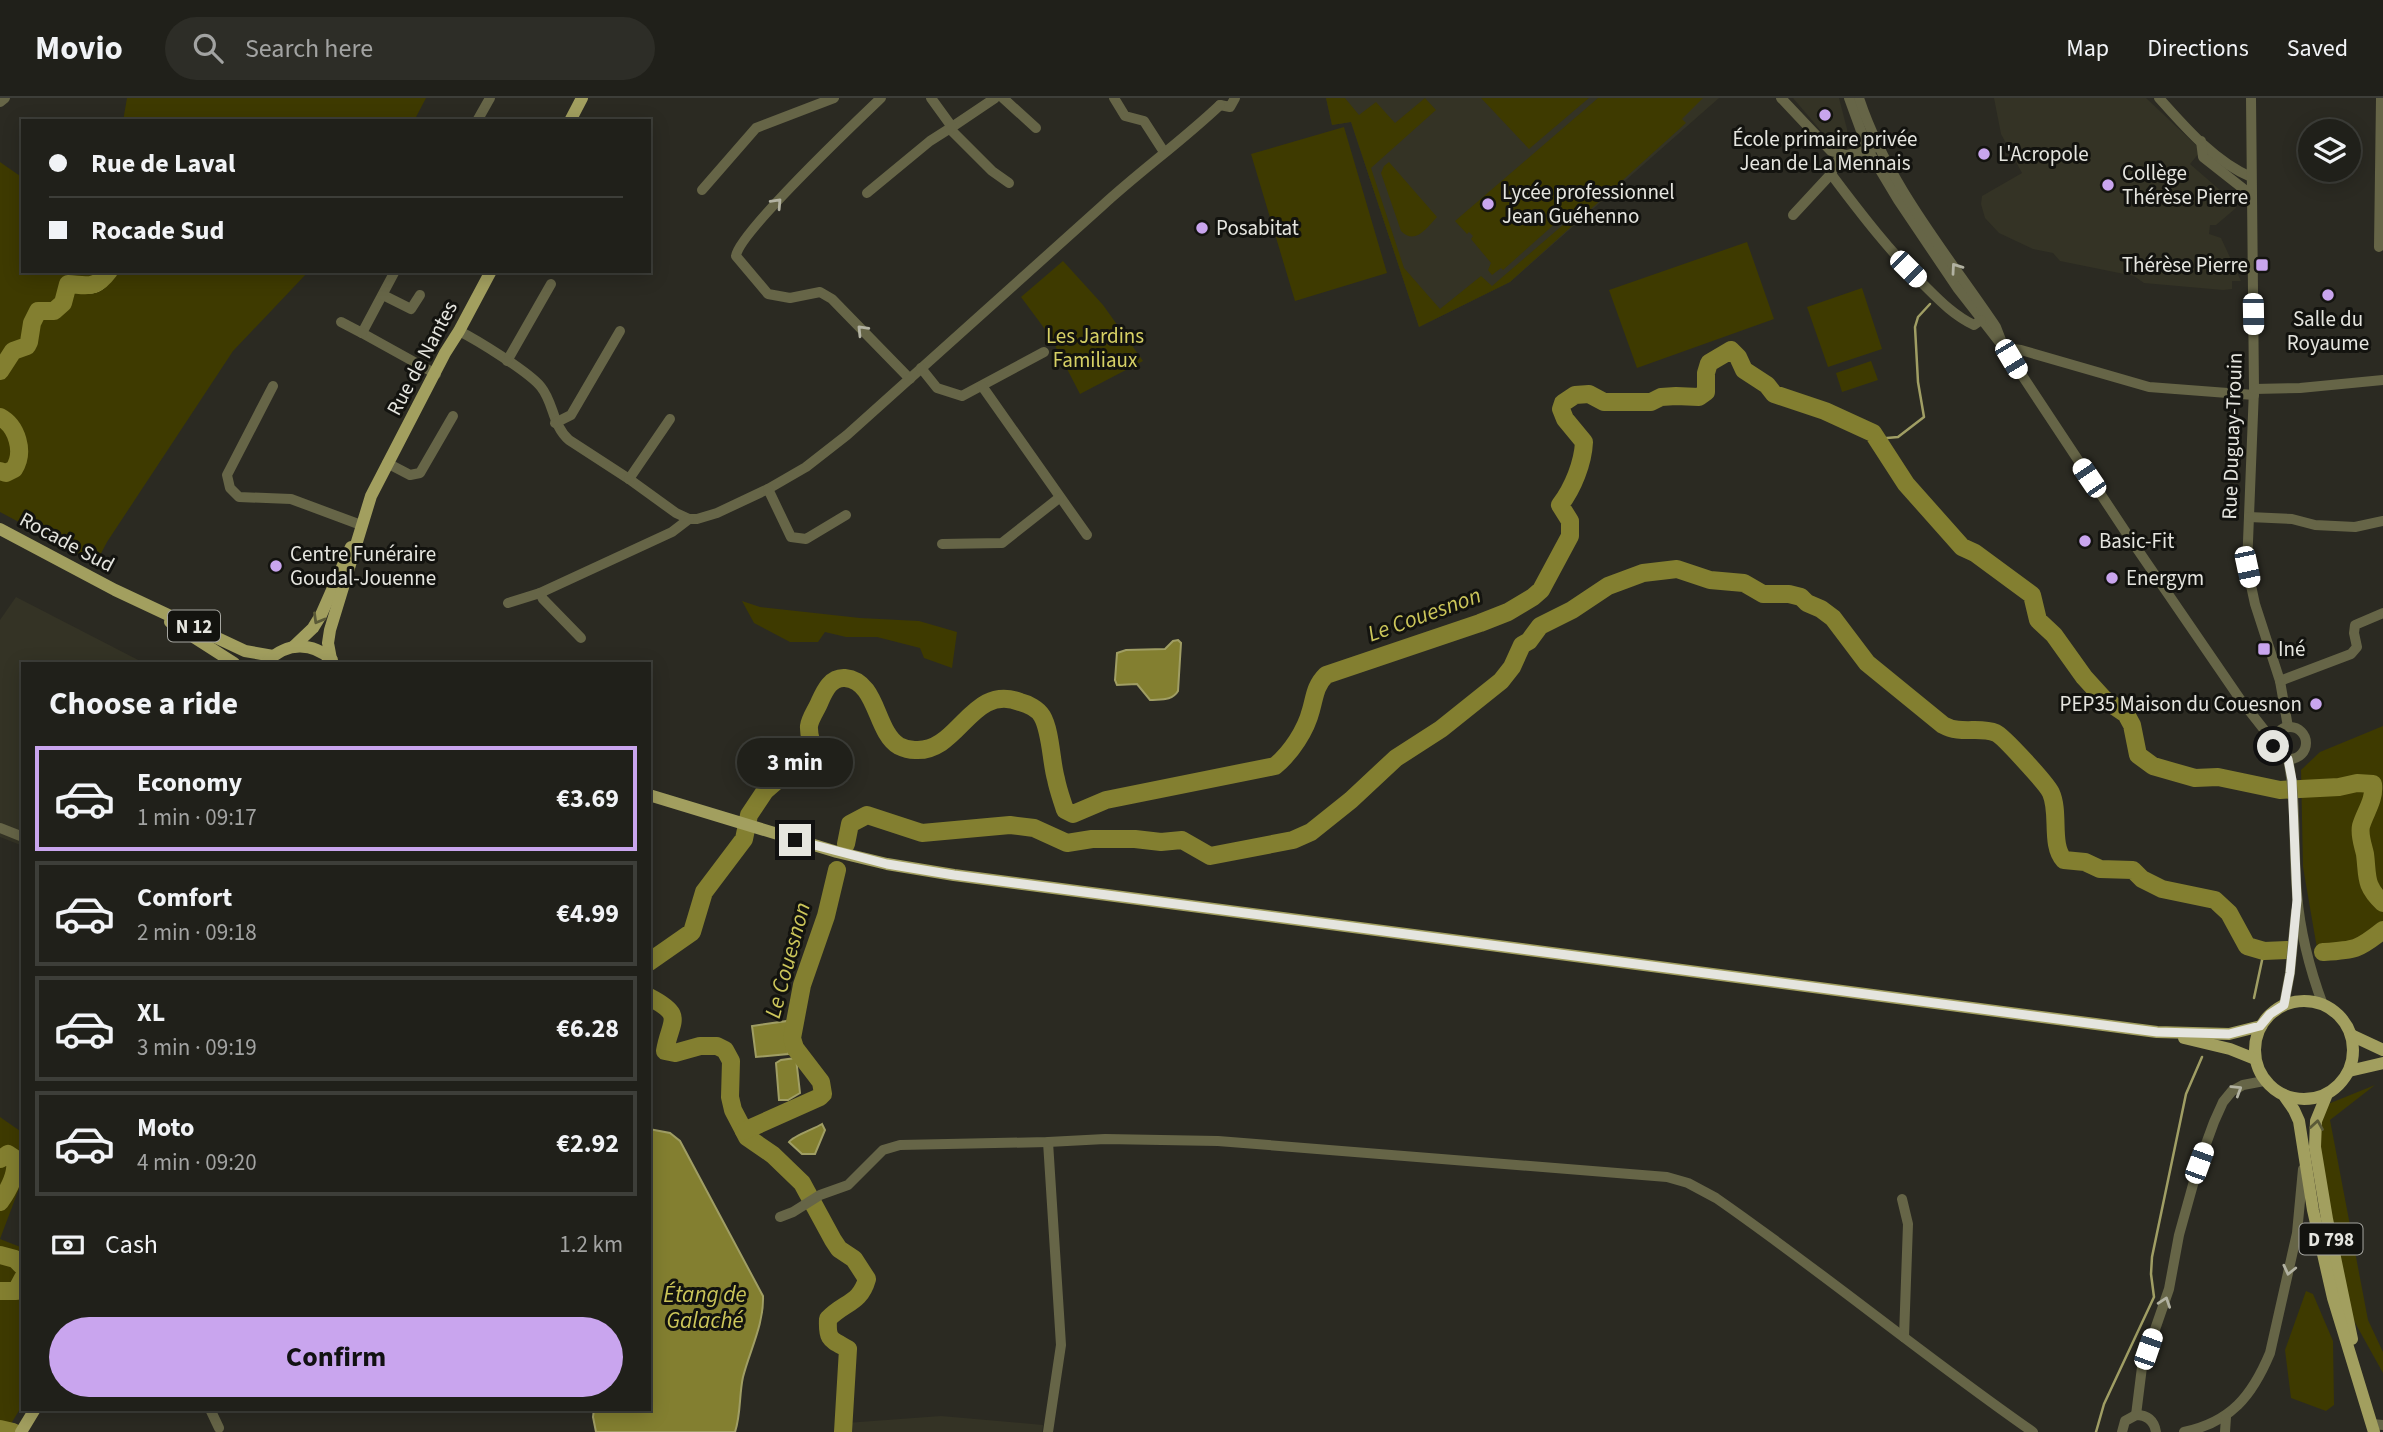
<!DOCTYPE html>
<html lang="en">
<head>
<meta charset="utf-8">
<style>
  body { margin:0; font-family:"Source Sans 3",sans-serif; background:#2d2d27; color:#f1f3f6; height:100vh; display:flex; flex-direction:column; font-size:26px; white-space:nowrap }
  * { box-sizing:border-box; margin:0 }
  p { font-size:23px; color:#a2a3a2 }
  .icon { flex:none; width:38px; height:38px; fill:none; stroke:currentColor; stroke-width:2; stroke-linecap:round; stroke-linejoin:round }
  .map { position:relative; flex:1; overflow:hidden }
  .drawer { position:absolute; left:21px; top:564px; width:630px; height:749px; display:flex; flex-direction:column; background:#20201a; border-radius:0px; box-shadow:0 4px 18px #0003,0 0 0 2px #3d3e39 }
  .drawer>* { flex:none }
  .guide { position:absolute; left:21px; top:21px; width:630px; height:154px; border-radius:0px; box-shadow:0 4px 18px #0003,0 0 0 2px #3d3e39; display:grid; align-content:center; height:154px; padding:0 28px; background:#20201a }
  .controls { position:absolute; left:2298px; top:21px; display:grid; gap:14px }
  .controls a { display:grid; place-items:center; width:63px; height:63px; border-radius:50%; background:#20201a; box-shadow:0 4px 18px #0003,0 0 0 2px #3d3e39; font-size:35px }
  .end { position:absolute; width:32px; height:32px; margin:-16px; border:9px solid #e5e5df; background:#111; box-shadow:0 0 0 4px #111 }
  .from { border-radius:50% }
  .bubble { position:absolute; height:49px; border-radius:24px; background:#20201a; box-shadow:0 4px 18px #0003,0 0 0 2px #3d3e39; font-size:23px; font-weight:700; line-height:49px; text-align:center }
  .car { position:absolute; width:21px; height:42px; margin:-21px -10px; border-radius:9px; box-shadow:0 0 5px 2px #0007; background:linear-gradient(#fff 24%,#345 0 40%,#fff 0 76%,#345 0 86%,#fff 0) }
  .guide b { display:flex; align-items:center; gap:24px; height:66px; font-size:26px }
  .guide b+b { border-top:2px solid #3d3e39 }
  .guide i { width:18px; height:18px; background:#f1f3f6 }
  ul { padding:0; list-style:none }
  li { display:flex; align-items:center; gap:21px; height:105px; margin:0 14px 10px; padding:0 14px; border:4px solid #3d3e39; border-radius:0px }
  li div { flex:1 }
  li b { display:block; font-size:26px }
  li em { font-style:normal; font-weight:700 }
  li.active { border-color:#c9a5ee }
  li>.icon { width:63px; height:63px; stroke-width:1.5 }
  h2 { padding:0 28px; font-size:32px; line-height:84px }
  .pay { display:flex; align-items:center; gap:18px; height:77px; padding:0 28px; font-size:26px }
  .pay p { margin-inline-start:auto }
  .button { display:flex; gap:14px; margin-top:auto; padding:14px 28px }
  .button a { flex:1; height:80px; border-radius:42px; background:#c9a5ee; color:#111; font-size:28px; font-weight:700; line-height:80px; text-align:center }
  header { display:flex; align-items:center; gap:42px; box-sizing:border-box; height:98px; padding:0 35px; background:#20201a; border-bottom:2px solid #3d3e39 }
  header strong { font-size:33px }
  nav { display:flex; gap:38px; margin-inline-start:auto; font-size:24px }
  .search { width:490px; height:63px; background:#2d2d27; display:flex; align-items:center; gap:18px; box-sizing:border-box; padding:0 24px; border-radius:38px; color:#a2a3a2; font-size:26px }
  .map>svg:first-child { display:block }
  .built { fill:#343325 }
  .green { fill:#3e3a00 }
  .water { fill:#837f30; stroke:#a09e64; stroke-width:2 }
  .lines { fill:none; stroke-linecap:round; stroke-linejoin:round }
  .stream { stroke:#a09e64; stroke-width:2.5 }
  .river { stroke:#837f30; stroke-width:18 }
  .minor { stroke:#666547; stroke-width:10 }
  .major { stroke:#a29f5f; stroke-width:12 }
  .oneway { stroke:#b2b2a2 }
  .oneway2 { stroke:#5a5937 }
  .route { stroke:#e5e5df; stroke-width:9 }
  .poi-dot { fill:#c9a5ee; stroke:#13130f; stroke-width:2.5 }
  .labels { text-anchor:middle; stroke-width:6; stroke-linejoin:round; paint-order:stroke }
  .shield { fill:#13130f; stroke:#a6a6a1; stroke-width:2 }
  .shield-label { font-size:19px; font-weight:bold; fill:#e5e5df }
  .poi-label { font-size:21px; fill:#e5e5df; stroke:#13130f; text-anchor:start }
  .park-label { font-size:21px; fill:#d6d065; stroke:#13130f }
  .street-label { font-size:21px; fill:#e5e5df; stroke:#13130f }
  .water-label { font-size:23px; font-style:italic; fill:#ccc65a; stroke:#13130f }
</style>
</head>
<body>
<header>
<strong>Movio</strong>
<div class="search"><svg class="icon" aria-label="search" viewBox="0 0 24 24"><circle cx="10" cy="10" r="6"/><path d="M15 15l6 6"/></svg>Search here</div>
<nav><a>Map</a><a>Directions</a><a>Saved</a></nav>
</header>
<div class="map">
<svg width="2383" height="1334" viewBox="0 0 2383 1334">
  <rect width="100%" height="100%" fill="#2b2a22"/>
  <g class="built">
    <polygon points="1326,0 1719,0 1510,184 1419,229 1351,24 1332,27"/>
    <polygon points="1793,0 1839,0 1847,31 1847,40 1835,46 1828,41"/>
    <polygon points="1994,0 2146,0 2197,48 2200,54 2190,66 2236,106 2236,110 2216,127 2210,127 2209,136 2221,140 2241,183 2232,183 2232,191 2223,192 2144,185 2134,178 2060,163 2053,155 2033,151 1999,135 1985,120 1981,106 1982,98 2022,75 2001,36"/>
    <polygon points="16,499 144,565 23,565 23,748 0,739 0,522"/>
    <polygon points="941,1318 1043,1327 1042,1334 848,1334 846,1325"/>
  </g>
  <g class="green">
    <polygon points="127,0 426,0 414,23 123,23"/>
    <polygon points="1326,0 1345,0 1359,17 1376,4 1395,25 1425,0 1436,12 1371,70 1404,170 1440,211 1481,178 1492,188 1571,120 1567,115 1503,172 1501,170 1492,177 1488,172 1491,165 1471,141 1473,138 1469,134 1467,136 1455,123 1598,0 1703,0 1682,21 1686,25 1510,184 1419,229 1351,24 1332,27"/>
    <polygon points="1481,0 1589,0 1529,51"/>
    <polygon points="1344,29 1387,175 1295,203 1251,56"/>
    <polygon points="0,64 23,80 23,173 309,173 233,253 107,444 96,465 0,414"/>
    <path d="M 1389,64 L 1437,119 C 1426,131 1415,147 1401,133 L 1381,75 L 1384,68 Z"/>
    <polygon points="1747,144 1774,221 1637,270 1609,192"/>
    <polygon points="1063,163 1103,207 1143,263 1080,296 1050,238 1021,199"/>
    <polygon points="1862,190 1882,251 1828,269 1807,209"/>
    <polygon points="1871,263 1878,282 1842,294 1836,275"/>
    <polygon points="742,503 760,509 860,520 919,523 957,534 952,570 924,560 920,550 877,539 846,539 825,534 818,544 790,544 754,525"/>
    <polygon points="2383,628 2383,838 2357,854 2319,862 2303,769 2301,672 2320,654"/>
    <polygon points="2375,987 2330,1022 2368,1222 2383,1254 2383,1275 2353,1221 2321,1064 2321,1014 2328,1006"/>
    <polygon points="0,1019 23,1035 23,1080 0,1141 23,1150 23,1306 6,1334 0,1334"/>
    <polygon points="2306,1193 2313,1196 2333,1243 2334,1307 2326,1313 2291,1300 2285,1252"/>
  </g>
  <g class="water">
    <path d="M 108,173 L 114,173 C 105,198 89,198 67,190 L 66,208 L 50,219 L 38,216 L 31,231 L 30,248 L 8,259 L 0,277 L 0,270 L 11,252 L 27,248 L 27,233 L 37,212 L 51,215 L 62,204 L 65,186 C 86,188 93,194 108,173 Z"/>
    <path d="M 1178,542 L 1181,545 L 1178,593 C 1172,603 1161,601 1150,602 L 1137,586 L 1117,587 L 1115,582 L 1117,555 L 1126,552 L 1165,551 L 1173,543 Z"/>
    <polygon points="787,923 788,956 756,959 752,928"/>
    <polygon points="796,960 800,995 788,1002 779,1002 776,965 781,962"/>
    <path d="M 822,1026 L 825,1032 L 815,1056 L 802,1056 L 789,1044 C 793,1038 814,1031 822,1026 Z"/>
    <path d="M 649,1031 L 670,1035 L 680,1043 L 763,1198 C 764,1226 750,1252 743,1279 C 739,1297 741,1316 735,1334 L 596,1334 L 593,1319 L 594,1311 L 649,1311 Z"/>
  </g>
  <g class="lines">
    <g class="stream">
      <polyline points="1876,341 1898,339 1924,319 1918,284 1915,229 1918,219 1930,206"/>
      <polyline points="2254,900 2264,853"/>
      <polyline points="2096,1334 2104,1306 2154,1199 2151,1176 2152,1159 2186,996 2202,959"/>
    </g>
    <g class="river">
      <path d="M 0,273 L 13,253 L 27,248 L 29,244 L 32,225 L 38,213 L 54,213 L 63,205 L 68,186 C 87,187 95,192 109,173"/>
      <path d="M 0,319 C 17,328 25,354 14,371 L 6,375 L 0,373"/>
      <path d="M 846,746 L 850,726 L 867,717 L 922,735 L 1010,727 L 1034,730 L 1067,745 L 1092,741 L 1135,741 L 1161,744 L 1182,742 L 1210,758 L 1293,742 L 1311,734 L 1351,702 L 1396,660 L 1441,631 L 1501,583 L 1512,569 L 1522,547 L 1529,543 L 1540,528 L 1572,512 L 1608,488 L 1643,475 L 1677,471 L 1710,482 L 1744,485 L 1763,496 L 1789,496 L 1801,499 L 1807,505 L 1821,511 L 1833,520 L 1867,565 L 1943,627 C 1961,637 1979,628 1996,635 C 2003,638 2048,687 2051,695 C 2060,715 2050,747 2064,762 L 2085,764 L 2100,771 L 2133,772 L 2142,781 L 2162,791 L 2215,802 L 2229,815 L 2247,848 L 2264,853 L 2287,852"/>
      <path d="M 2323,854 C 2355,852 2358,852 2383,832"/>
      <path d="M 649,864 L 692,834 L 704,794 L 744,741 L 749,717 L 765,693 L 780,680 L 812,664 C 816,647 808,642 809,628 C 810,620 817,611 820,603 C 825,592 831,579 845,580 C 878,583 875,634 899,648 C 903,650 911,652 915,652 C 959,655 971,585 1020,604 C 1028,606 1038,611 1042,618 C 1051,633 1051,664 1056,681 C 1058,692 1062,702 1065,712 L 1073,716 L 1106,702 L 1275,668 C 1291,655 1306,632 1311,612 C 1315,598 1315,588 1326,577 L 1480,525 L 1508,514 L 1533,499 L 1541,492 L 1570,438 L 1570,423 L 1560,407 C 1573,390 1583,365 1584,344 L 1565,321 L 1561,311 L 1563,305 L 1575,297 L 1589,296 L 1604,304 L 1651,304 L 1661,299 L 1676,298 L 1699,299 L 1706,294 L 1706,275 L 1709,265 L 1731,252 L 1738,259 L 1744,272 L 1767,287 L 1774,296 L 1825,313 L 1873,335 L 1906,386 L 1962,449 L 1975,455 L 2032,497 L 2038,522 L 2054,537 L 2084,579 L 2104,601 L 2126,616 L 2132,627 L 2138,657 L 2153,668 L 2195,680 L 2218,679 L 2280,692 L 2339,689 L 2357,685 L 2373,686 C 2375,702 2365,714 2361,728 C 2359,737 2363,747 2365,756 C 2368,779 2364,787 2383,805"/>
      <path d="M 649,899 C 686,918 670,922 665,953 L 675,955 L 700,948 L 717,948 L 725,952 L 731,963 L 730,999 L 733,1012 L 744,1033 L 747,1039 L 773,1057 L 802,1085 L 833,1142 L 839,1151 L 854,1161 L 867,1181 C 860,1206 844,1204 828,1221 C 827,1242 830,1241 848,1251 L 843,1334"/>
      <polyline points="744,1033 820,999 823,996 821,984 795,950 792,940 802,887 826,818 837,772"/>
      <path d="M 0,1061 L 8,1056 L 14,1060 C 19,1073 8,1093 0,1104"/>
      <polyline points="0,1157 15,1161 23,1169"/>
      <polyline points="0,1193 16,1193 23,1180"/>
      <polyline points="0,1331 13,1334"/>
    </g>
    <g class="minor">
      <path d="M 881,0 C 858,22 738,136 736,158 L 768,196 L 790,200 L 820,194 L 832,201 L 910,281"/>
      <polyline points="1003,0 1036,30"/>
      <polyline points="1114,0 1125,18 1144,23 1164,54"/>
      <polyline points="1781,0 1831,53 1846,57 1872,51"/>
      <polyline points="1849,0 1868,52 1898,102 1958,191 2004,250 2129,439 2240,601 2273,643"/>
      <path d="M 1859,0 C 1887,85 1946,155 1996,229 L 2001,242"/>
      <path d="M 2159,0 C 2185,29 2215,64 2251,79"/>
      <polyline points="2251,0 2254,291 2247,469 2255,506 2280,583 2288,629"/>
      <polyline points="0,4 5,0"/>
      <polyline points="1220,7 1230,9 1235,0"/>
      <polyline points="477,23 490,0"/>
      <polyline points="952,29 995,0"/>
      <polyline points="950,31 992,73 1009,85"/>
      <polyline points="2201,43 2203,59 2250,96"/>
      <path d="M 1831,76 C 1861,116 1891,155 1927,190 C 1941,204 1955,218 1974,227 L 1981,222"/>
      <polyline points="702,92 756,30 834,0"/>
      <polyline points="867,95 930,43 952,29 931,0"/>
      <polyline points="1793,117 1831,76 1841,56"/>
      <polyline points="2379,149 2381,0"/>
      <polyline points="395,173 362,235 436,276"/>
      <polyline points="383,197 411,211 420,197"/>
      <polyline points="341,224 362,235"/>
      <path d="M 459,233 C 477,242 529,274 541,289 C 554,305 552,327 569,342 L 629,381 L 676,415 L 689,421 L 697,421 L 717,415 L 768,391 L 806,369 L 847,337 C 932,261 1017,185 1102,108 C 1140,73 1182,43 1220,7"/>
      <polyline points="2004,250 2021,252 2149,289 2254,297"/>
      <polyline points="507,263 551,186"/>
      <polyline points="921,270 937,290 962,298 1044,254"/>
      <polyline points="273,288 227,377 230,390 239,399 291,401 361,427"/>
      <polyline points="982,288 1087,437"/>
      <polyline points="2254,291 2300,290 2383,282"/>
      <polyline points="555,325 571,317 620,233"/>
      <polyline points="387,365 410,377 420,375 453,318"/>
      <polyline points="629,381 670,321"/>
      <polyline points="768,391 791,439 806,441 846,417"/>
      <polyline points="2249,419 2292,421 2315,427 2355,429 2383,423"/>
      <polyline points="942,446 1002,445 1059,400"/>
      <polyline points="540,495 543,501 581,540"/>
      <polyline points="508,505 540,495 672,434 689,421"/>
      <polyline points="2280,583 2351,556 2357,549 2354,535 2355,527 2383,515"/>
      <circle cx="2290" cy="645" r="16"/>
      <path d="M 2288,661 C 2297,705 2293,751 2297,796 C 2300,833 2310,872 2323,907"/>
      <polyline points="0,730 23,739"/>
      <polyline points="2284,907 2290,875 2296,813"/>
      <polyline points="1048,1044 1061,1247 1048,1334"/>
      <polyline points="1902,1101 1908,1126 1904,1239"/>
      <path d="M 780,1119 L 793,1114 L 820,1097 L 848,1087 L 883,1052 L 900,1047 L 1048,1044 L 1105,1041 L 1218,1043 L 1667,1079 L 1688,1085 L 1716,1100 C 1824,1175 1925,1259 2033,1334"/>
      <polyline points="210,1311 219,1330"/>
      <polyline points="2136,1317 2142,1269 2169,1191 2179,1137 2199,1065 2214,1024 2223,1004 2232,993 2243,987 2264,983"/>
      <polyline points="2372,1326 2383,1327"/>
      <path d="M 2122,1334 L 2125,1323 L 2136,1317 C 2147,1317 2154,1322 2156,1334"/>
      <path d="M 2184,1334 C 2231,1324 2252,1298 2270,1255 L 2297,1135 L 2303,1071"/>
      <polyline points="2225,1334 2226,1319"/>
    </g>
    <g class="major">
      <polyline points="570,23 582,0"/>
      <polyline points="0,431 115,492 245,553 273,558"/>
      <polyline points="170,524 234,565"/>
      <polyline points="293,549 313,530 321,517 351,449"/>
      <polyline points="331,561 328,545 330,532 371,398 445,255 459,233 491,173"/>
      <path d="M 268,563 C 287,544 312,544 332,562"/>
      <polyline points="649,697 837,754 887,766 954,777 2157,934 2229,936 2261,928"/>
      <circle cx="2304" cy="952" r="49"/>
      <polyline points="2351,937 2383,952"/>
      <polyline points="2184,940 2230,951 2255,961"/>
      <polyline points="2349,973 2383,965"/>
      <polyline points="2327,996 2316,1023 2315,1049 2327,1121 2352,1241"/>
      <polyline points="2285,999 2294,1012 2299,1023 2313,1112 2333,1200 2374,1334"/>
      <polyline points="21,1334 35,1311"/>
    </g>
  </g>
  <defs><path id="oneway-chevron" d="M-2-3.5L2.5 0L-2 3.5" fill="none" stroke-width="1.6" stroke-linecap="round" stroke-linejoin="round" transform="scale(1.75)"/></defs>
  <g class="oneway">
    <use href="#oneway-chevron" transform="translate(777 105) rotate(-47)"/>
    <use href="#oneway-chevron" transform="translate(1956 170) rotate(-125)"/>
    <use href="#oneway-chevron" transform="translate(862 232) rotate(-134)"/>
    <use href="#oneway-chevron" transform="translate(2237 992) rotate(-32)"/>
    <use href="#oneway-chevron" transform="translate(2289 1172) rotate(103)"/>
    <use href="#oneway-chevron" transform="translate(2165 1204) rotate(-71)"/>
  </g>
  <g class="oneway2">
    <use href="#oneway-chevron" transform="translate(318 521) rotate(120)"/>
    <use href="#oneway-chevron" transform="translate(2317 1027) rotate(-81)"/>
  </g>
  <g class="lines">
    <polyline class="route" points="795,742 887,766 954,777 2157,934 2229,936 2260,928 2270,916 2284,907 2290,875 2297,802 2292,682 2288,661 2278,657 2273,648"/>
  </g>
  <g class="poi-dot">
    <circle cx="1825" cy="17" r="7"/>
    <circle cx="1984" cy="56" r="7"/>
    <circle cx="2108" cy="87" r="7"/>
    <circle cx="1488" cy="106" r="7"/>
    <circle cx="1202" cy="130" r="7"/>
    <rect x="2255" y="160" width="14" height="14" rx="3.5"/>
    <circle cx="2328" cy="197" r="7"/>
    <circle cx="2085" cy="443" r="7"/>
    <circle cx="276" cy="468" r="7"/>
    <circle cx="2112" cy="480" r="7"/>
    <rect x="2257" y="544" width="14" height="14" rx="3.5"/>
    <circle cx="2316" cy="606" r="7"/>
  </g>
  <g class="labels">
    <g class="shield">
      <rect x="168" y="512.5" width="52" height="31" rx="5"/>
      <rect x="2299.5" y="1125.5" width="63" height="31" rx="5"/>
    </g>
    <g class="shield-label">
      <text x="194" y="535">N 12</text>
      <text x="2331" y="1148">D 798</text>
    </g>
    <g class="poi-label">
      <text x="1825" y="48" text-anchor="middle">École primaire privée<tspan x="1825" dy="24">Jean de La Mennais</tspan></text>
      <text x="1998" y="63">L'Acropole</text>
      <text x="2122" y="82">Collège<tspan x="2122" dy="24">Thérèse Pierre</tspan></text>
      <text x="1502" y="101">Lycée professionnel<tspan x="1502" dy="24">Jean Guéhenno</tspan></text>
      <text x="1216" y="137">Posabitat</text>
      <text x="2248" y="174" text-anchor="end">Thérèse Pierre</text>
      <text x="2328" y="228" text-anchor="middle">Salle du<tspan x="2328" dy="24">Royaume</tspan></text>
      <text x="2099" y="450">Basic-Fit</text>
      <text x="290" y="463">Centre Funéraire<tspan x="290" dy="24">Goudal-Jouenne</tspan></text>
      <text x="2126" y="487">Energym</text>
      <text x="2278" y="558">Iné</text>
      <text x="2302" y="613" text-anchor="end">PEP35 Maison du Couesnon</text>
    </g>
    <g class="park-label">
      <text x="1095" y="245">Les Jardins<tspan x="1095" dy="24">Familiaux</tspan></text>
    </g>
    <g class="street-label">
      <text transform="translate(422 260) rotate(-62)" y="7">Rue de Nantes</text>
      <text transform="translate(2232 338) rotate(-88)" y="7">Rue Duguay-Trouin</text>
      <text transform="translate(67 444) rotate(28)" y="7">Rocade Sud</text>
    </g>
    <g class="water-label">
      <text transform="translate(1424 516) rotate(-20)" y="8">Le Couesnon</text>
      <text transform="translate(787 862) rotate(-75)" y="8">Le Couesnon</text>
      <text x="705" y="1204">Étang de<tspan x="705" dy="26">Galaché</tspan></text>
    </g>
  </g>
</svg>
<div class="controls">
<a><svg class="icon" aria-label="layers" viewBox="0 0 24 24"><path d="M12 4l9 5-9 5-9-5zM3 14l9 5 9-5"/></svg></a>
</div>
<i class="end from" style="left:2273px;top:648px"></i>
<i class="end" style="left:795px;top:742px"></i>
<div class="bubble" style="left:737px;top:640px;width:116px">3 min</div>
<i class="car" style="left:1908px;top:171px;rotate:135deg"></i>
<i class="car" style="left:2253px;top:216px;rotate:179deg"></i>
<i class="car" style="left:2011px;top:261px;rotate:149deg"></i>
<i class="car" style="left:2089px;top:380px;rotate:326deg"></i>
<i class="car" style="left:2247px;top:469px;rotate:168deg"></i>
<i class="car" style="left:2199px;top:1065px;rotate:20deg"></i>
<i class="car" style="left:2148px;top:1251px;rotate:19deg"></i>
<div class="guide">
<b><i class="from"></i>Rue de Laval</b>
<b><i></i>Rocade Sud</b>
</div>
<section class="drawer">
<h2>Choose a ride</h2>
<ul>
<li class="active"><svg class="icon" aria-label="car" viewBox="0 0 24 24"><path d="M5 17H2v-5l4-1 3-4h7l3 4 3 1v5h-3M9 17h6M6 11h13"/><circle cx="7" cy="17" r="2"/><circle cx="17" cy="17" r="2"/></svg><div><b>Economy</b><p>1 min · 09:17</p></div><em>€3.69</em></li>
<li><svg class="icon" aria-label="car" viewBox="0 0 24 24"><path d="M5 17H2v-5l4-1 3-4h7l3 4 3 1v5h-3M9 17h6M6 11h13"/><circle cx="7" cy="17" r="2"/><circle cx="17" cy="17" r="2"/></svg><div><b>Comfort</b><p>2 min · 09:18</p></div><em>€4.99</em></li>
<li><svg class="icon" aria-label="car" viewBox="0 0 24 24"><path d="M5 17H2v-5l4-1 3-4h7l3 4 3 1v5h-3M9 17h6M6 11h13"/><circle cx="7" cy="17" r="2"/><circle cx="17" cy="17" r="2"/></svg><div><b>XL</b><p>3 min · 09:19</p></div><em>€6.28</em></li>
<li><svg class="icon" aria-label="car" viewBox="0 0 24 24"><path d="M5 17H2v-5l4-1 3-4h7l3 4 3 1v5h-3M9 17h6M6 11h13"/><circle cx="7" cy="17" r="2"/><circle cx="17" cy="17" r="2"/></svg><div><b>Moto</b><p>4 min · 09:20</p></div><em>€2.92</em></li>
</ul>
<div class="pay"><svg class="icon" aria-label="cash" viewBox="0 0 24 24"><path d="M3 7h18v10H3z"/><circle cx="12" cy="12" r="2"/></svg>Cash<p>1.2 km</p></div>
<div class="button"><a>Confirm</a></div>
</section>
</div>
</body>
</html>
